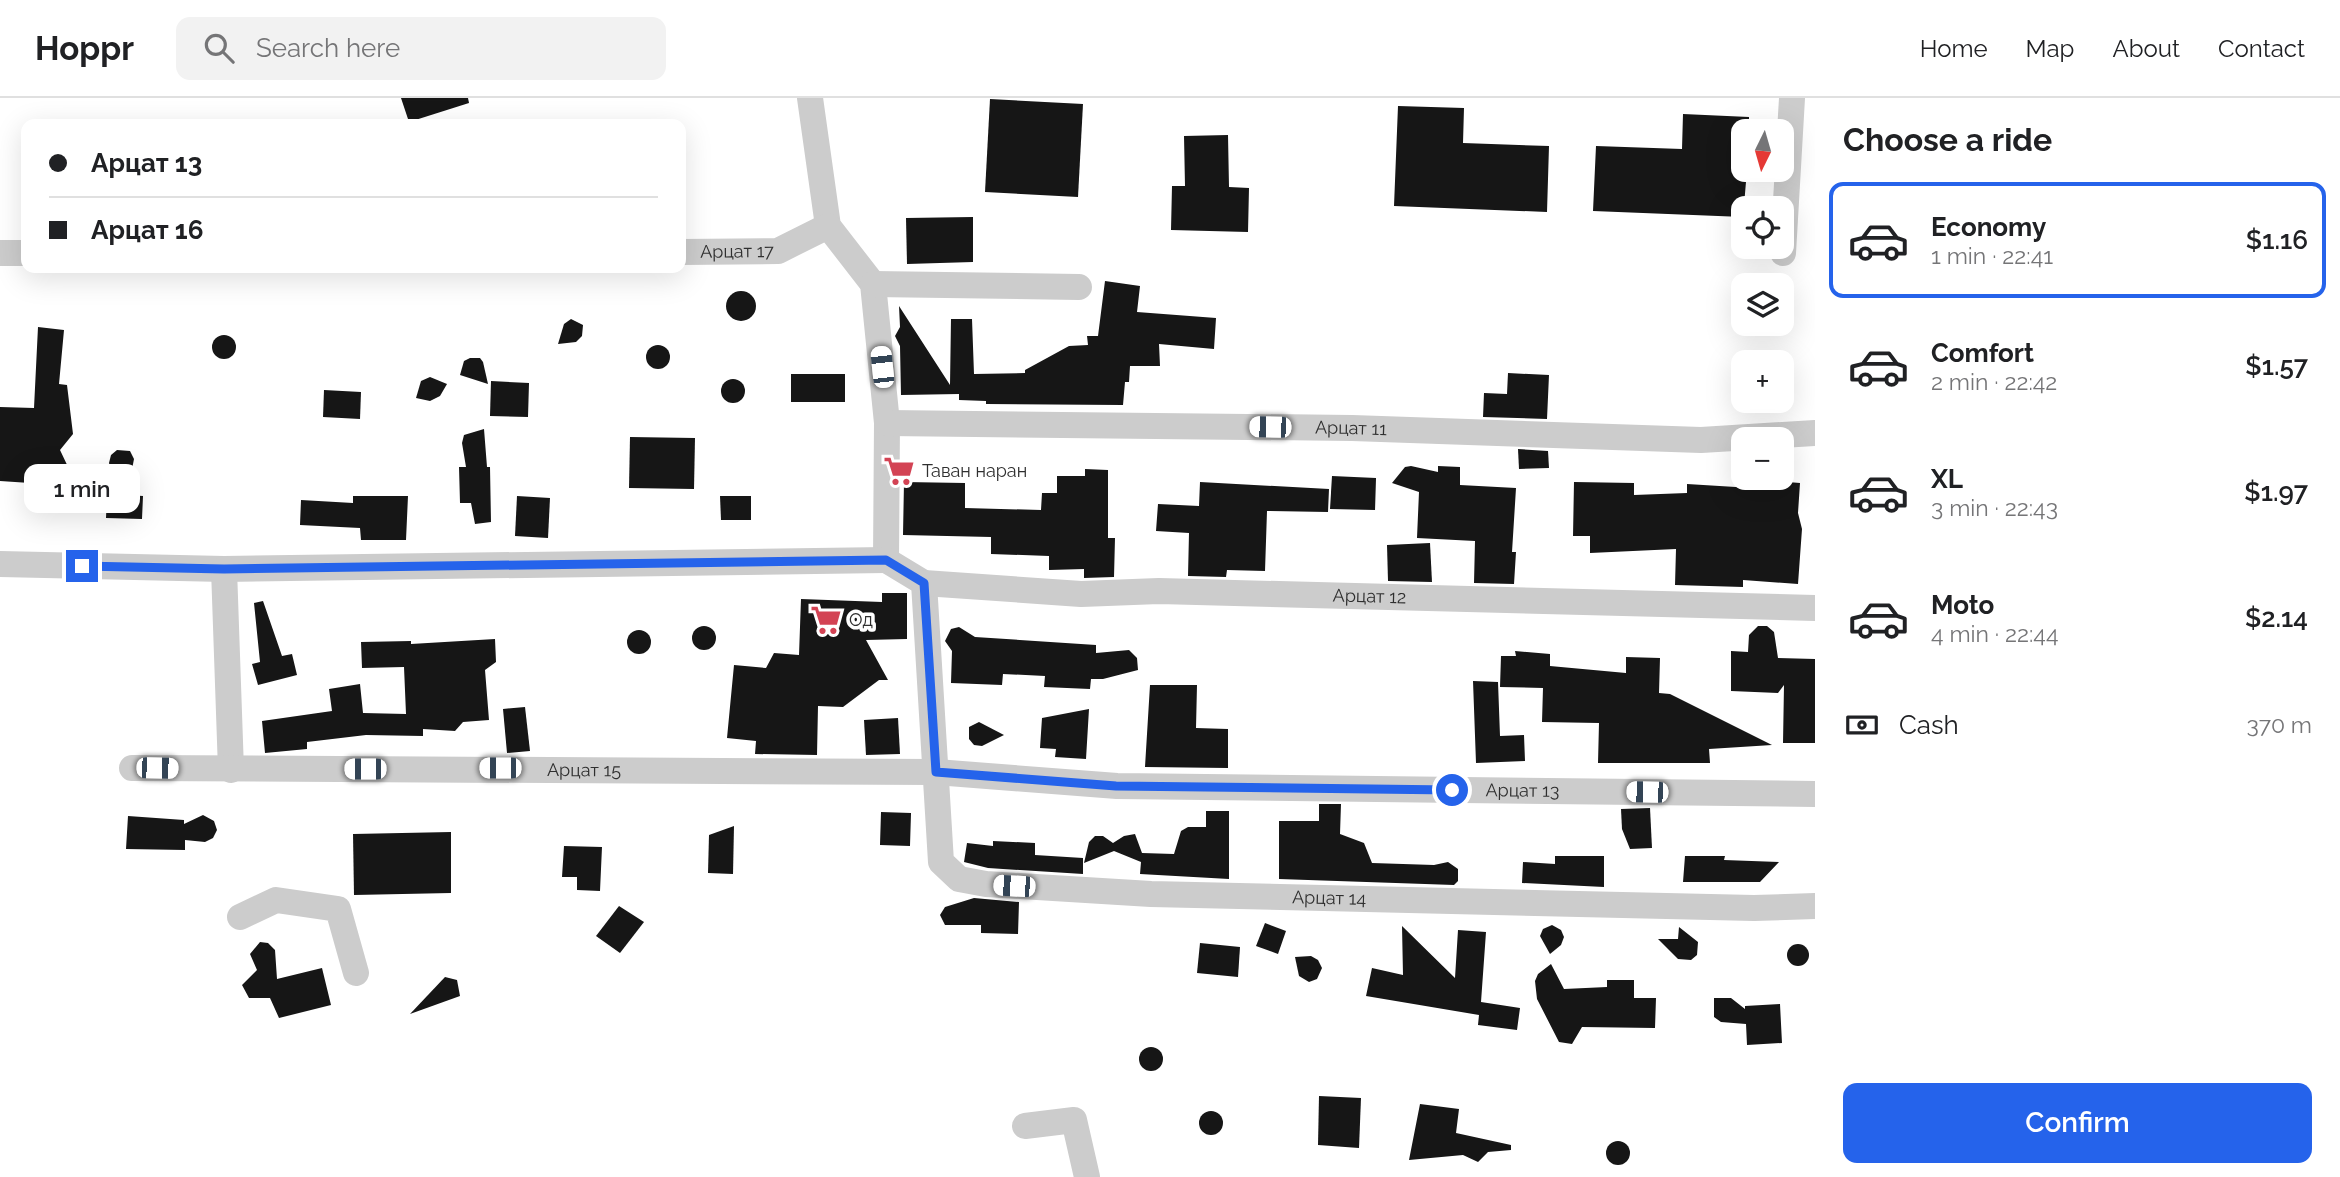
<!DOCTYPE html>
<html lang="en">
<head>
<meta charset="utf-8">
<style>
  body { margin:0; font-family:Raleway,sans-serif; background:#f2f2f2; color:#202124; height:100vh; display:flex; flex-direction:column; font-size:26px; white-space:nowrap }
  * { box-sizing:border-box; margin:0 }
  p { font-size:23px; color:#757577 }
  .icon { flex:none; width:38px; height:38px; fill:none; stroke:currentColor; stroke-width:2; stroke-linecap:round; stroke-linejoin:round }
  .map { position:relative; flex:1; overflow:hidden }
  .drawer { display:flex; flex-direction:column; background:#fff; width:525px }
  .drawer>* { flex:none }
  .banner { position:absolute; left:21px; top:21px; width:665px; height:154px; border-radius:14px; box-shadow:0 7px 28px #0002; display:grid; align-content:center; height:154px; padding:0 28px; background:#fff }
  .needle { width:46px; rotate:185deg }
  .tools { position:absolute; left:1731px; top:21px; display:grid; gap:14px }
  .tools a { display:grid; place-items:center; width:63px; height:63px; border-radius:14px; background:#fff; box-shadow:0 7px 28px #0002; font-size:35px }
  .end { position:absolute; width:32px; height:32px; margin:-16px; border:9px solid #2563eb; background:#fff; box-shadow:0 0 0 4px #fff }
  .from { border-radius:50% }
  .bubble { position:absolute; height:49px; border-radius:14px; background:#fff; box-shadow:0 7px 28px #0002; font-size:23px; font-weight:600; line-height:49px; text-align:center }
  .car { position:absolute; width:21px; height:42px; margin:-21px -10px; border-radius:9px; box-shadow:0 0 5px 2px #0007; background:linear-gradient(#fff 24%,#345 0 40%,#fff 0 76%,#345 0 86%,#fff 0) }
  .banner b { display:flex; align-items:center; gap:24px; height:66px; font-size:26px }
  .banner b+b { border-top:2px solid #e0e0e0 }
  .banner i { width:18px; height:18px; background:#202124 }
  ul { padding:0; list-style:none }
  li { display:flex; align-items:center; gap:21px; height:116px; margin:0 14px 10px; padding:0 14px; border:4px solid transparent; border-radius:14px }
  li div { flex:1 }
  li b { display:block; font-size:26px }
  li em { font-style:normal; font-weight:600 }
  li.active { border-color:#2563eb }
  li>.icon { width:63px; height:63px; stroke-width:1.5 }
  h2 { padding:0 28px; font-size:32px; line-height:84px }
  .pay { display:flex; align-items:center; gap:18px; height:77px; padding:0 28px; font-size:26px }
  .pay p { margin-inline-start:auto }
  .button { display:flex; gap:14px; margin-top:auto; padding:14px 28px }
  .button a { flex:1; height:80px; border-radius:14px; background:#2563eb; color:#fff; font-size:28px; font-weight:600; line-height:80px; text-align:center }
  header { display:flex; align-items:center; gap:42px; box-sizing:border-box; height:98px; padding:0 35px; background:#fff; border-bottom:2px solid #e0e0e0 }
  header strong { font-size:33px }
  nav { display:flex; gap:38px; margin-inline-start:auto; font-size:24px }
  .search { width:490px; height:63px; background:#f2f2f2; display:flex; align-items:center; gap:18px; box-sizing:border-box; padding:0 24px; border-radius:14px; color:#757577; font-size:26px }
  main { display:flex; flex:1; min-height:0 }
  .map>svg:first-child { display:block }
  .building { fill:#161616 }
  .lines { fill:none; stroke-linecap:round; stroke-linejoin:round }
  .minor { stroke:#ccc; stroke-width:26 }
  .route { stroke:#2563eb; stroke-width:9 }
  .labels { text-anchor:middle; stroke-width:7; stroke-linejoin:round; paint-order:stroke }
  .street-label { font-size:18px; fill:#2f2f2f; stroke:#fff }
  .poi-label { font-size:18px; fill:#2f2f2f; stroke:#fff; text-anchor:start }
</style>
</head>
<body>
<header>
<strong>Hoppr</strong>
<div class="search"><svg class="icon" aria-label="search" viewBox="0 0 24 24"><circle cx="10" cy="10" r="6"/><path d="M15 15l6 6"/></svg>Search here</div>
<nav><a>Home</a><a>Map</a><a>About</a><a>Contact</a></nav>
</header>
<main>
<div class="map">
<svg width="1815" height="1079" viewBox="0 0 1815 1079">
  <rect width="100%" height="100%" fill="#fff"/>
  <g class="building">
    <polygon points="401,0 468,0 469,5 409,24"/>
    <polygon points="990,1 1083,6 1078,99 985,94"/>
    <polygon points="1398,8 1464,10 1463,45 1549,48 1547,114 1394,108"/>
    <polygon points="1683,16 1749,19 1749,33 1743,33 1743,72 1747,72 1743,119 1593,113 1596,48 1682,51"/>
    <polygon points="1228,37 1229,89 1249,90 1248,134 1171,132 1172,88 1185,88 1184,38"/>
    <polygon points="973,119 973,164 907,166 906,120"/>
    <polygon points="1105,183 1140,188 1137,214 1216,220 1214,251 1159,246 1160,268 1130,268 1129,284 1125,284 1123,307 986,306 986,303 959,302 959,296 901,297 900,248 895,238 900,229 899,208 950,287 951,221 972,221 974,276 1025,275 1025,272 1069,248 1088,247 1087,238 1098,238"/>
    <circle cx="741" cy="208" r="15"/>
    <polygon points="571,221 583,227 582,238 576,244 558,246 564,226"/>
    <polygon points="38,229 64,232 59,286 67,287 73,336 60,352 69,371 58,381 31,371 30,385 0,383 0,309 34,310"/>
    <circle cx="224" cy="249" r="12"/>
    <circle cx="658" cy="259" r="12"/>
    <polygon points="470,260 480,260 483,264 488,286 460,277 464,263"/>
    <polygon points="1508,275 1549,277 1547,321 1483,319 1484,295 1507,296"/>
    <rect x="791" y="276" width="54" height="28"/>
    <polygon points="430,279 447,286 440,298 430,303 416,300 421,283"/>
    <circle cx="733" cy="293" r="12"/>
    <polygon points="491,283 529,285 528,319 490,318"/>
    <polygon points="324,292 361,294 360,321 323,319"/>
    <polygon points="484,331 487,369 490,369 491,424 475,426 471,405 460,405 459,369 466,369 462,345 464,337"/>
    <polygon points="630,339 695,340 694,391 629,390"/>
    <polygon points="1518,351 1548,353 1549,370 1519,371"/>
    <polygon points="117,352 130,353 134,361 127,397 143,398 142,421 106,420 107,397 118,397 109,365 111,357"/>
    <polygon points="1411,368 1438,374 1438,368 1460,369 1460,387 1516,390 1512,454 1516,454 1514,486 1474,485 1475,443 1417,440 1419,394 1392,385 1405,369"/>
    <polygon points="1085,371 1108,372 1108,440 1115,440 1114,479 1084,480 1084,471 1049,472 1049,458 991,456 991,439 903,437 904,384 965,385 965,410 1041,412 1042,395 1057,395 1057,378 1085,378"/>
    <polygon points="1332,378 1376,380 1375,412 1330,411"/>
    <polygon points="1774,383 1800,385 1798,415 1802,431 1798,486 1743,482 1743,489 1675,487 1676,451 1590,455 1590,438 1573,438 1574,384 1634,385 1634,397 1687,395 1687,386 1752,390 1752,386"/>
    <polygon points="1200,384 1329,391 1328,414 1267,413 1265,473 1227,472 1226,479 1188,478 1189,435 1156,433 1158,406 1199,408"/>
    <polygon points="353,398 408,398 406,442 361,442 360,430 300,427 301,402 353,405"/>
    <polygon points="517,398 550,400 548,440 515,438"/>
    <polygon points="720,398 751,398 751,422 721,422"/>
    <polygon points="1430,445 1432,484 1388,483 1387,447"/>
    <polygon points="882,495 907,495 907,541 866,542 888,582 879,582 843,609 818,608 817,657 755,656 756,643 727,640 734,567 766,570 774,555 799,557 801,501 882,504"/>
    <polygon points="263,503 282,558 292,556 297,577 258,587 252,566 260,564 254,505"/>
    <circle cx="704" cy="540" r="12"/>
    <polygon points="1758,528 1767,528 1774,534 1778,560 1815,561 1815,645 1783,645 1784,587 1778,595 1731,593 1731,553 1748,554 1749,537"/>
    <polygon points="959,529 975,539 1096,547 1096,555 1129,552 1137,560 1138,572 1103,581 1091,581 1090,591 1044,589 1045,578 1003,576 1002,587 951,585 952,553 945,543 951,531"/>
    <circle cx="639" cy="544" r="12"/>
    <polygon points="495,541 496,564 485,572 489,622 463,624 455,633 423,631 423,638 366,637 307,644 307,651 265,655 262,623 332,613 329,591 360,586 363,615 406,616 404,569 362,570 361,544 411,543 411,546"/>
    <polygon points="1515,553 1550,556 1550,568 1626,575 1626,559 1660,560 1659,595 1670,596 1772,647 1709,651 1710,665 1598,665 1599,625 1542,624 1543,590 1500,589 1501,558 1516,558"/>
    <polygon points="1473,583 1498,584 1500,638 1524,637 1525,663 1476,665"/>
    <polygon points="1150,587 1197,587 1196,630 1228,631 1228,670 1145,669"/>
    <polygon points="525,609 530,653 507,655 503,611"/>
    <polygon points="1089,611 1086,661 1055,659 1056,651 1040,650 1042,620"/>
    <polygon points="898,620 900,656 866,657 864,622"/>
    <polygon points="979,624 1004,637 982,648 974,647 969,641 969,629"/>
    <polygon points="1319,706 1341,706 1340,736 1364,745 1372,765 1434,767 1448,764 1458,771 1458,783 1454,787 1279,781 1279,723 1319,723"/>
    <polygon points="1650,710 1652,750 1630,751 1622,731 1621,711"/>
    <polygon points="1206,713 1229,713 1229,781 1140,776 1141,764 1114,753 1084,765 1089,744 1095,738 1103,738 1113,745 1124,738 1135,736 1142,755 1174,756 1181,733 1188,729 1206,729"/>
    <polygon points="881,714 911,715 910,748 880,747"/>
    <polygon points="128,718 184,722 184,726 203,717 214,723 217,732 213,740 205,744 185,742 185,752 126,751"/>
    <polygon points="734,728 733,776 708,775 709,737"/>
    <polygon points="451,734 451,795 354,797 353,736"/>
    <polygon points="993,743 1035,745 1035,757 1083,760 1083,776 988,770 964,764 967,745 993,748"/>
    <polygon points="564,748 602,749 600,793 577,792 577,779 562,779"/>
    <polygon points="1555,758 1604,758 1604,789 1522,785 1523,764 1555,766"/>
    <polygon points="1685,758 1725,758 1724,762 1779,764 1760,784 1683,784"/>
    <polygon points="974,800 1019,804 1018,836 981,835 981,827 945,827 940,817 945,809"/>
    <polygon points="619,808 644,824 620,855 596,838"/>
    <polygon points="1265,825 1286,833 1278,856 1256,848"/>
    <polygon points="1552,827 1561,832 1564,839 1561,847 1550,856 1540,838 1543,831"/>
    <polygon points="1402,828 1455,880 1458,832 1486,834 1481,904 1520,910 1517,932 1478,927 1479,917 1366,898 1372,870 1403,877"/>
    <polygon points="1679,829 1698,844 1697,857 1691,862 1678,861 1658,841 1678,841"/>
    <polygon points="260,844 268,845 275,852 277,881 322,870 331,907 279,920 270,900 249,900 242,887 257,872 250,856"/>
    <polygon points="1200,845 1240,849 1238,879 1197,875"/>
    <circle cx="1798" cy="857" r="11"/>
    <polygon points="1311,858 1318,862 1322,870 1317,881 1309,884 1299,878 1295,859"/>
    <polygon points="1551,866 1564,891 1607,889 1607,882 1634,882 1634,900 1656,900 1655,930 1582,929 1572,946 1559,944 1537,901 1535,883 1538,876"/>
    <polygon points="445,879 457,882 460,898 410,916"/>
    <polygon points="1714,900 1731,900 1745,911 1745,908 1780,906 1782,945 1747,947 1746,926 1721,924 1714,919"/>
    <circle cx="1151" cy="961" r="12"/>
    <polygon points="1319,998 1361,1000 1359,1050 1318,1047"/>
    <polygon points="1420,1006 1459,1011 1456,1035 1511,1047 1511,1052 1488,1054 1478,1064 1463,1057 1409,1062"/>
    <circle cx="1211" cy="1025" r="12"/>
    <circle cx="1618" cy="1055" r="12"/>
  </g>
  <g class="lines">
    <g class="minor">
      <path id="s1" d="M 810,0 L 828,128 L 873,186 L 887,325 L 886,462 L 924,485 L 941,764 L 959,781 L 986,786 L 1151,796 L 1754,810 L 1815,808"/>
      <path id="s2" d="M 681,154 L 778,153 L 828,128"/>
      <polyline points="0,155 26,155"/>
      <polyline points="1783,155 1792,0"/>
      <polyline points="873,186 1079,189"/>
      <path id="s3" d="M 887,325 L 1352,330 L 1701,342 L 1815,335"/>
      <polyline points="0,466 224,471 886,462"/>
      <polyline points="224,471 231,672"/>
      <path id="s4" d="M 924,485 L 1081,496 L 1159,493 L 1815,510"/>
      <path id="s5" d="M 132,670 L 936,674 L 1117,688 L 1815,696"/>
      <polyline points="240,819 276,802 338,811 356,875"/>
      <polyline points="1025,1028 1074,1022 1087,1079"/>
    </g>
  </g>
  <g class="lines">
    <polyline class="route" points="82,468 224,471 886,462 924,485 936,674 1116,688 1452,692"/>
  </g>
  <defs>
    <g id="supermarket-bare" transform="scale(2.415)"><path d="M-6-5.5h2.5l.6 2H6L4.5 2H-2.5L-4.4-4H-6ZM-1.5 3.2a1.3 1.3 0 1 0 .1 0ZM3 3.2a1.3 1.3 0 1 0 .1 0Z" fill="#d34354" stroke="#fff" stroke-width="2.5" paint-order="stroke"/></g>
  </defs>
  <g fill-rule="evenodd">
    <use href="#supermarket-bare" x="899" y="373"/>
    <use href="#supermarket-bare" x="826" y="522"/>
  </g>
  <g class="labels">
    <g class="street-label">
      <text dy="6" stroke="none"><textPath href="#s2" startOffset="56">Арцат 17</textPath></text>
      <text dy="6" stroke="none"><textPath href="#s3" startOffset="464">Арцат 11</textPath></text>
      <text dy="6" stroke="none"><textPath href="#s4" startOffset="446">Арцат 12</textPath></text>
      <text dy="6" stroke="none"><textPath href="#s5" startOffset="452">Арцат 15</textPath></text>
      <text dy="6" stroke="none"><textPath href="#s5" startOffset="1391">Арцат 13</textPath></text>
      <text dy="6" stroke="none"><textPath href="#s1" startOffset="1199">Арцат 14</textPath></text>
    </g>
    <g class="poi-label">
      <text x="922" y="379">Таван наран</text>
      <text x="849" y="528">Од</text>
    </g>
  </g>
</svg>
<div class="tools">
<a><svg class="needle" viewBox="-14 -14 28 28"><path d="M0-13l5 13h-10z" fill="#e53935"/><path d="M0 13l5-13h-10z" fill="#757577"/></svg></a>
<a><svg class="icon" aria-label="locate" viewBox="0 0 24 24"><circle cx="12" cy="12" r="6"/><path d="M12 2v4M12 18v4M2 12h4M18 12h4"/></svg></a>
<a><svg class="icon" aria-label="layers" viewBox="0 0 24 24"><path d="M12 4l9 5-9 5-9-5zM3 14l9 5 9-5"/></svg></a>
<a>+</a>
<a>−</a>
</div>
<i class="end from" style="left:1452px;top:692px"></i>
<i class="end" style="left:82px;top:468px"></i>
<div class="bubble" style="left:24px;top:366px;width:116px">1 min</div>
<i class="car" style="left:882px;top:269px;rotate:354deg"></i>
<i class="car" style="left:1270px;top:329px;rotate:271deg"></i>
<i class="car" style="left:157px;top:670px;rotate:91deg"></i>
<i class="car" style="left:500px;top:670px;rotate:270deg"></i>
<i class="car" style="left:365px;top:671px;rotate:270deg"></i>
<i class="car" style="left:1647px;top:694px;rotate:271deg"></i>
<i class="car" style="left:1014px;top:788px;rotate:273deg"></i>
<div class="banner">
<b><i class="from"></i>Арцат 13</b>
<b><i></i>Арцат 16</b>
</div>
</div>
<section class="drawer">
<h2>Choose a ride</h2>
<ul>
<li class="active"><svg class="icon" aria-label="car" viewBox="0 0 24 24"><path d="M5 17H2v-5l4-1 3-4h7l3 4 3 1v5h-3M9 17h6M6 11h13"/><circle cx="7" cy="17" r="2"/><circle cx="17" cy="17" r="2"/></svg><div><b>Economy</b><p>1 min · 22:41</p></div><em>$1.16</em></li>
<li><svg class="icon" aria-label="car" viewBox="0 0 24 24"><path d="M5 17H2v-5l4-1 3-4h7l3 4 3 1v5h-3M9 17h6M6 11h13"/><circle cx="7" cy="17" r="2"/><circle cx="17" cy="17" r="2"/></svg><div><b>Comfort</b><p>2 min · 22:42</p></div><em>$1.57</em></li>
<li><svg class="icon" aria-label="car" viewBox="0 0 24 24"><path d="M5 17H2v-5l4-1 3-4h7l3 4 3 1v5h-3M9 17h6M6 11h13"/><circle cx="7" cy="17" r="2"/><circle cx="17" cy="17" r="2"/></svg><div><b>XL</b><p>3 min · 22:43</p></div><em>$1.97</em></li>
<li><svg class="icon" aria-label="car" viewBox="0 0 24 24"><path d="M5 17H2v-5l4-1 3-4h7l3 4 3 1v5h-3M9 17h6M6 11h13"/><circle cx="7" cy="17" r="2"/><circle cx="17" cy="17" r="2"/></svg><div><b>Moto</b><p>4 min · 22:44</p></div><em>$2.14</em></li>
</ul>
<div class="pay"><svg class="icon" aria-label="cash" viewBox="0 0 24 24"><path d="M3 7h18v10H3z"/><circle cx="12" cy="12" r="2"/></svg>Cash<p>370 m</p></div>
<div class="button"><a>Confirm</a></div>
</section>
</main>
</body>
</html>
